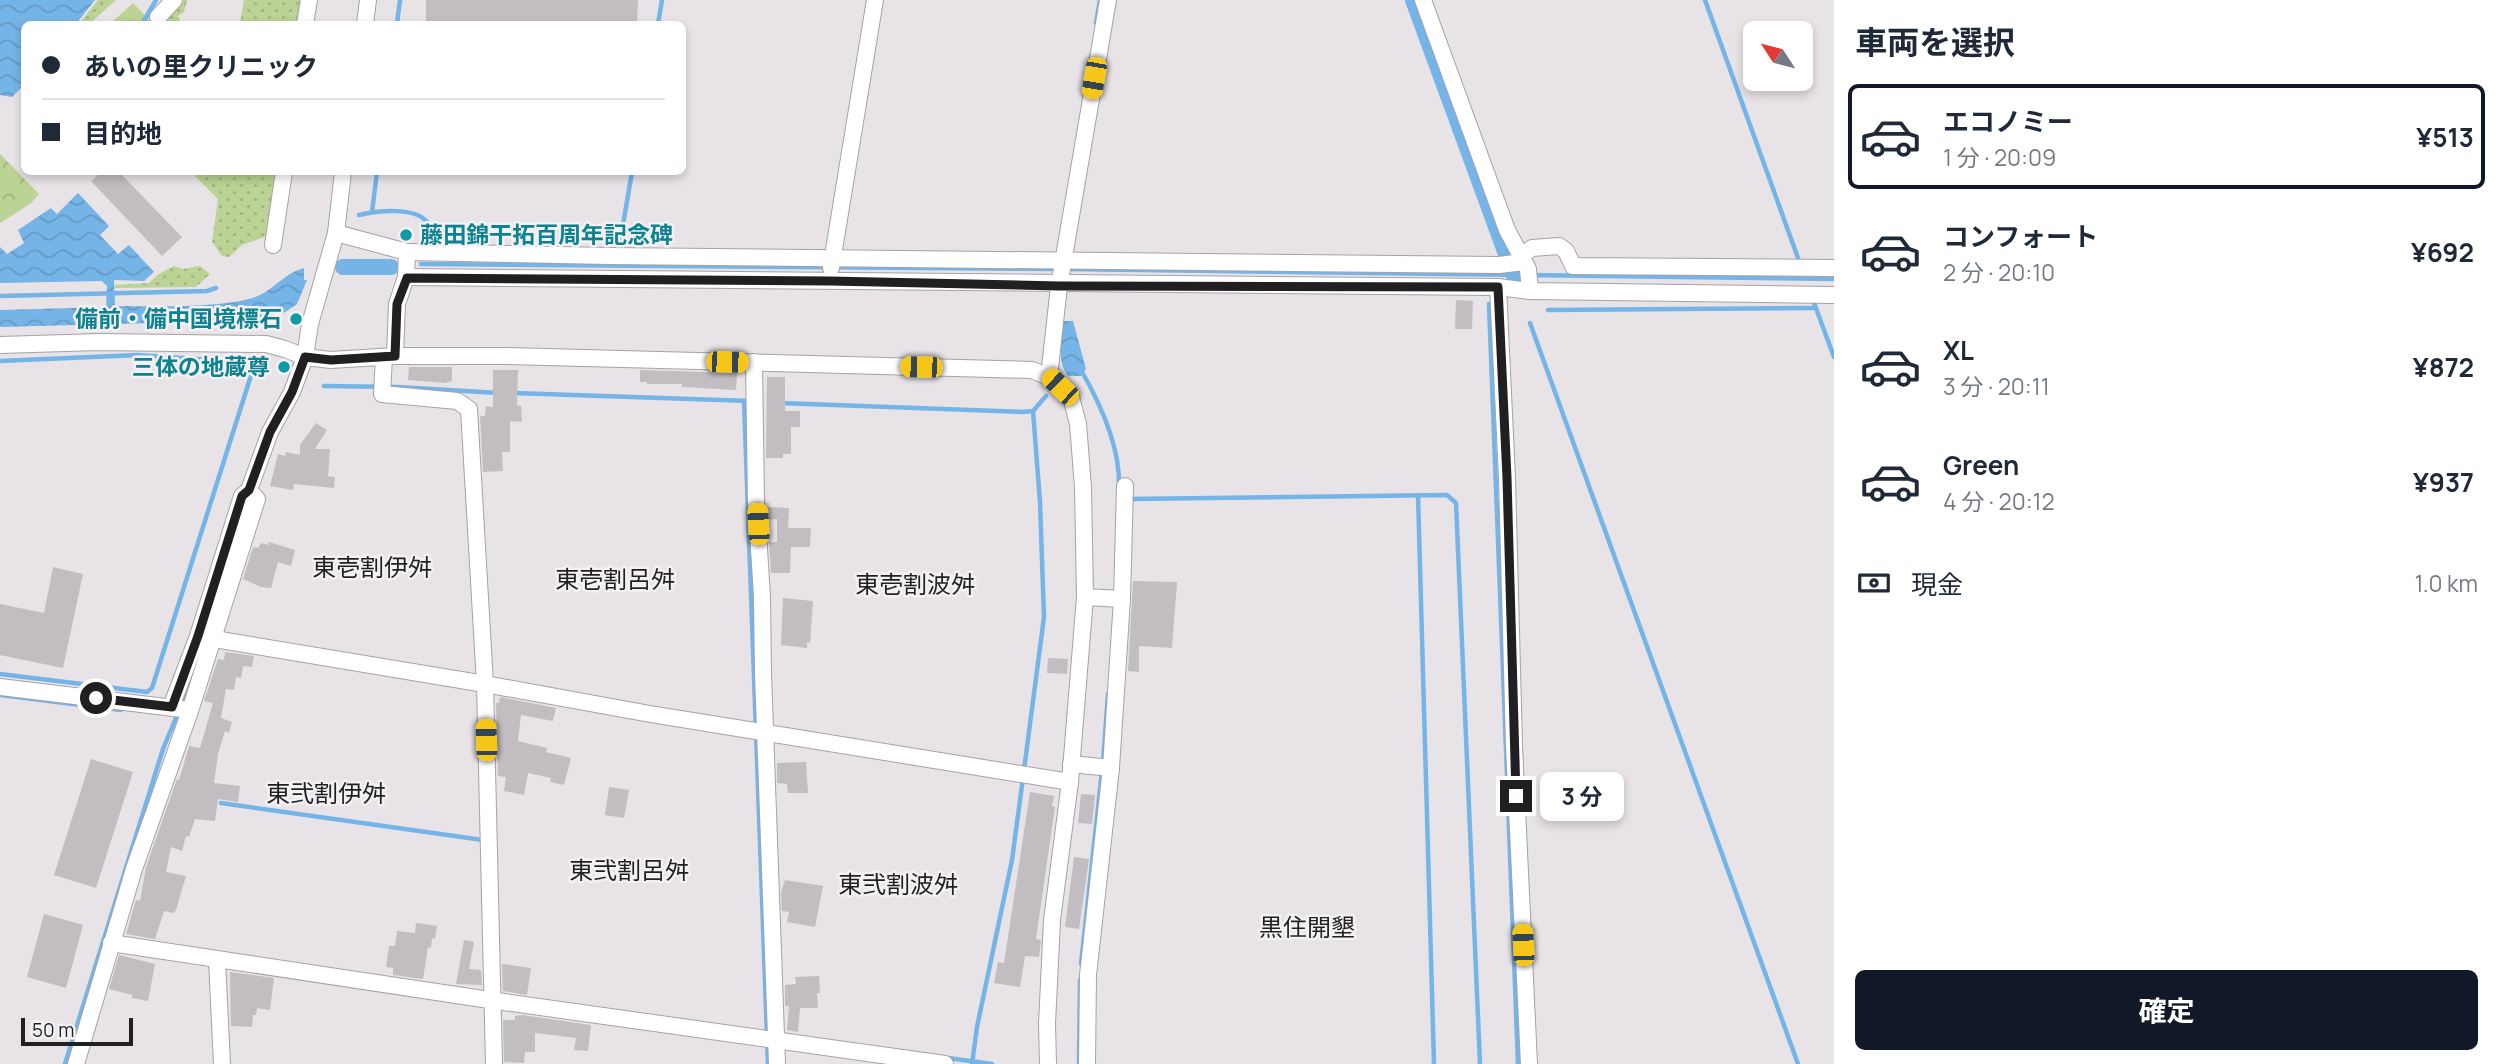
<!DOCTYPE html>
<html lang="ja">
<head>
<meta charset="utf-8">
<style>
  body { margin:0; font-family:Manrope,"Noto Sans JP",sans-serif; background:#f2f2f3; color:#1f2937; height:100vh; display:flex; flex-direction:column; font-size:26px; white-space:nowrap }
  * { box-sizing:border-box; margin:0 }
  p { font-size:23px; color:#747a83 }
  .icon { flex:none; width:38px; height:38px; fill:none; stroke:currentColor; stroke-width:2; stroke-linecap:round; stroke-linejoin:round }
  .map { position:relative; flex:1; overflow:hidden }
  .sheet { display:flex; flex-direction:column; background:#fff; width:665px }
  .sheet>* { flex:none }
  .top-card { position:absolute; left:21px; top:21px; width:665px; height:154px; border-radius:10px; box-shadow:0 4px 10px #0003; display:grid; align-content:center; height:154px; padding:0 21px; background:#fff }
  .needle { width:46px; rotate:306deg }
  .buttons { position:absolute; left:1743px; top:21px; display:grid; gap:14px }
  .buttons a { display:grid; place-items:center; width:70px; height:70px; border-radius:10px; background:#fff; box-shadow:0 4px 10px #0003; font-size:35px }
  .scale { position:absolute; left:21px; bottom:18px; width:112px; box-sizing:border-box; padding-left:7px; border:4px solid #211f21; border-top:0; font-size:19px; line-height:24px; white-space:nowrap; color:#211f21; -webkit-text-stroke:5px #f4f1f5; paint-order:stroke }
  .end { position:absolute; width:32px; height:32px; margin:-16px; border:9px solid #211f21; background:#fff; box-shadow:0 0 0 4px #fff }
  .from { border-radius:50% }
  .bubble { position:absolute; height:49px; border-radius:10px; background:#fff; box-shadow:0 4px 10px #0003; font-size:23px; font-weight:700; line-height:49px; text-align:center }
  .car { position:absolute; width:21px; height:42px; margin:-21px -10px; border-radius:9px; box-shadow:0 0 5px 2px #0007; background:linear-gradient(#f5c518 24%,#345 0 40%,#f5c518 0 76%,#345 0 86%,#f5c518 0) }
  .top-card b { display:flex; align-items:center; gap:24px; height:66px; font-size:26px }
  .top-card b+b { border-top:2px solid #e0e1e3 }
  .top-card i { width:18px; height:18px; background:#1f2937 }
  ul { padding:0; list-style:none }
  li { display:flex; align-items:center; gap:21px; height:105px; margin:0 14px 10px; padding:0 7px; border:4px solid transparent; border-radius:10px }
  li div { flex:1 }
  li b { display:block; font-size:26px }
  li em { font-style:normal; font-weight:700 }
  li.current { border-color:#111827 }
  li>.icon { width:63px; height:63px; stroke-width:1.5 }
  h2 { padding:0 21px; font-size:32px; line-height:84px }
  .pay { display:flex; align-items:center; gap:18px; height:77px; padding:0 21px; font-size:26px }
  .pay p { margin-inline-start:auto }
  .cta { display:flex; gap:14px; margin-top:auto; padding:14px 21px }
  .cta a { flex:1; height:80px; border-radius:10px; background:#111827; color:#fff; font-size:28px; font-weight:700; line-height:80px; text-align:center }
  main { display:flex; flex:1; min-height:0 }
  .map>svg:first-child { display:block }
  .grass { fill:url(#grass-dots) }
  .park { fill:url(#park-crowns) }
  .water { fill:url(#water-waves) }
  .lines { fill:none; stroke-linecap:round; stroke-linejoin:round }
  .stream { stroke:#75b4e7; stroke-width:4.5 }
  .canal { stroke:#75b4e7; stroke-width:16 }
  .building { fill:#c1bdc1 }
  .minor-casing { stroke:#a6a2a6; stroke-width:18 }
  .minor { stroke:#fff; stroke-width:16 }
  .route { stroke:#211f21; stroke-width:9 }
  .culture-dot { fill:#0f9aa8; stroke:#f4f1f5; stroke-width:2.5 }
  .labels { text-anchor:middle; stroke-width:5; stroke-linejoin:round; paint-order:stroke }
  .culture-label { font-size:23px; font-weight:bold; fill:#0d838f; stroke:#f4f1f5; text-anchor:end }
  .neighbourhood-label { font-size:24px; fill:#211f21; stroke:#f4f1f5 }
</style>
</head>
<body>
<main>
<div class="map">
<svg width="1834" height="1064" viewBox="0 0 1834 1064">
  <defs>
    <pattern id="grass-dots" width="8" height="8" patternUnits="userSpaceOnUse" patternTransform="scale(1.75)"><rect width="8" height="8" fill="#bbd394"/><path d="M2 2h.1M6 6h.1" fill="none" stroke="#a0b57f" stroke-width="1.8" stroke-linecap="round"/></pattern>
    <pattern id="park-crowns" width="20" height="18" patternUnits="userSpaceOnUse" patternTransform="scale(1.75)"><rect width="20" height="18" fill="#bbd394"/><path d="M2 6a3 3 0 1 1 6 0M12 15a3 3 0 1 1 6 0" fill="none" stroke="#a0b57f"/></pattern>
    <pattern id="water-waves" width="16" height="10" patternUnits="userSpaceOnUse" patternTransform="scale(1.75)"><rect width="16" height="10" fill="#75b4e7"/><path d="M0 5q4-4 8 0t8 0" fill="none" stroke="#659ac6"/></pattern>
  </defs>
  <rect width="100%" height="100%" fill="#e7e3e7"/>
  <g class="grass">
    <polygon points="98,0 116,0 89,24 79,24"/>
    <polygon points="180,0 187,0 184,12 178,16 182,24 164,24 166,13"/>
    <polygon points="244,0 303,0 300,24 240,24"/>
    <polygon points="191,172 278,172 270,235 242,245 229,257 222,256 212,242 218,199"/>
    <polygon points="174,266 183,269 200,266 210,274 196,287 115,288 115,285 149,283 159,274"/>
  </g>
  <g class="park">
    <polygon points="133,3 154,24 110,24"/>
    <polygon points="0,154 39,194 30,204 0,223"/>
  </g>
  <g class="water">
    <polygon points="0,0 95,0 76,24 24,24 24,85 12,97 0,95"/>
    <path d="M 78,193 L 109,226 L 100,235 L 118,254 L 129,245 L 154,272 L 144,281 L 114,280 L 115,306 C 151,306 226,309 258,296 C 275,288 285,273 304,268 L 304,280 L 307,280 L 297,304 L 284,313 L 282,311 L 273,315 L 273,318 L 265,320 L 0,327 L 0,310 L 106,307 L 107,286 L 102,281 L 0,283 L 0,247 L 7,254 L 24,243 L 18,230 L 51,208 L 57,214 Z"/>
    <path d="M 1063,321 L 1073,321 L 1086,369 L 1081,376 L 1068,376 C 1056,360 1062,340 1063,321 Z"/>
  </g>
  <g class="lines">
    <g class="stream">
      <polyline points="1705,0 1798,258"/>
      <polyline points="1096,23 1100,0"/>
      <polyline points="142,24 156,0"/>
      <polyline points="397,24 400,0"/>
      <polyline points="658,24 662,0"/>
      <polyline points="372,212 377,172"/>
      <path d="M 359,215 C 376,211 416,206 428,223 C 432,230 432,242 433,250"/>
      <polyline points="619,248 632,172"/>
      <polyline points="421,264 1057,269"/>
      <polyline points="1065,269 1834,279"/>
      <polyline points="0,296 207,291 216,288"/>
      <polyline points="1814,303 1834,357"/>
      <polyline points="1489,304 1518,1064"/>
      <polyline points="1548,310 1816,308"/>
      <polyline points="1530,323 1798,1064"/>
      <polyline points="0,361 138,355 255,363 152,688 147,692 0,674"/>
      <path d="M 1081,370 C 1100,403 1120,447 1119,486"/>
      <polyline points="324,386 399,387 498,393"/>
      <polyline points="514,393 750,401"/>
      <polyline points="744,401 768,1064"/>
      <polyline points="780,403 1022,412 1033,411 1046,396"/>
      <polyline points="1418,495 1434,1064"/>
      <polyline points="1130,499 1447,495 1456,503 1480,1064"/>
      <polyline points="0,695 121,710"/>
      <polyline points="181,705 191,676"/>
      <polyline points="1103,762 1108,694"/>
      <polyline points="1024,770 1044,617 1040,502 1033,411"/>
      <polyline points="221,803 483,840"/>
      <polyline points="1081,964 1102,771"/>
      <polyline points="948,1058 992,1064"/>
      <polyline points="65,1064 163,749 178,713"/>
      <polyline points="972,1064 977,1027 1012,860 1023,778"/>
      <polyline points="1079,1064 1080,980"/>
    </g>
    <g class="canal">
      <polyline points="1413,0 1514,276"/>
      <polyline points="343,267 391,267"/>
    </g>
  </g>
  <g class="building">
    <polygon points="426,0 638,0 637,24 426,24"/>
    <polygon points="101,172 119,172 182,237 162,256 91,181"/>
    <polygon points="1456,300 1473,301 1472,329 1455,329"/>
    <polygon points="409,367 452,367 452,381 445,383 408,380"/>
    <polygon points="493,370 518,370 517,405 521,406 522,422 510,421 510,452 502,452 503,471 483,472 480,416 485,416 486,406 493,407"/>
    <polygon points="640,370 737,373 736,390 682,387 682,384 647,384 647,382 640,382"/>
    <polygon points="767,377 785,377 785,411 800,411 800,427 791,427 791,454 783,454 783,458 766,458"/>
    <polygon points="316,423 327,430 315,449 330,449 328,476 335,477 334,488 294,484 293,490 270,486 278,454 285,456 286,452 300,455 300,445"/>
    <polygon points="767,507 789,508 788,528 811,528 810,547 791,547 790,573 771,573 769,542 777,542 777,519 768,520"/>
    <polygon points="269,542 295,550 291,566 278,562 271,588 261,587 243,579 253,547 258,548 261,543 268,545"/>
    <polygon points="53,567 83,574 63,668 0,655 0,604 44,613"/>
    <polygon points="1133,581 1177,582 1172,648 1139,646 1139,672 1128,671"/>
    <polygon points="783,598 813,601 810,643 807,642 807,648 781,645"/>
    <polygon points="225,652 254,656 252,667 243,666 241,678 236,677 234,690 226,689 221,718 232,722 229,733 225,731 218,754 214,783 240,786 238,802 218,799 215,821 195,819 189,837 186,836 182,851 171,847 166,872 186,876 176,910 174,913 164,911 155,939 126,934 136,900 140,901 146,867 177,779 179,780 189,746 200,748 213,703 204,701 218,659 224,660"/>
    <polygon points="1048,658 1068,659 1067,674 1047,673"/>
    <polygon points="500,697 556,708 553,721 521,715 518,741 547,748 546,752 571,758 564,785 550,782 551,778 528,773 524,795 504,791 506,777 498,776 496,703 499,703"/>
    <polygon points="91,759 133,772 96,888 54,875"/>
    <polygon points="806,762 808,793 788,793 787,784 777,783 777,763"/>
    <polygon points="609,787 629,790 624,818 605,815"/>
    <polygon points="1030,792 1054,796 1052,806 1055,807 1036,939 1041,940 1039,957 1025,956 1020,987 994,983 998,962 1004,963"/>
    <polygon points="1081,794 1095,795 1092,824 1078,823"/>
    <polygon points="1074,857 1089,859 1079,929 1065,927"/>
    <polygon points="785,880 823,886 815,927 787,922 789,912 782,911 781,893"/>
    <polygon points="44,914 83,925 66,988 27,977"/>
    <polygon points="416,923 437,926 435,939 432,938 431,948 428,947 423,979 393,975 393,968 386,967 389,946 395,946 397,931 415,933"/>
    <polygon points="464,940 474,942 469,969 481,970 482,985 456,984"/>
    <polygon points="119,955 155,964 148,1001 132,998 132,995 109,989"/>
    <polygon points="502,964 531,968 527,995 503,991"/>
    <polygon points="230,972 274,978 270,1010 257,1008 256,1015 253,1015 252,1027 231,1026"/>
    <polygon points="819,976 820,993 817,993 818,1008 800,1008 798,1032 787,1030 789,1006 785,1006 785,985 796,984 795,977"/>
    <polygon points="522,1015 591,1025 588,1051 574,1050 576,1038 535,1033 535,1052 525,1052 524,1063 504,1062 503,1020 515,1020 515,1016"/>
  </g>
  <g class="lines">
    <g class="minor-casing">
      <g id="minor">
        <polyline points="1423,0 1507,230 1528,269 1530,291"/>
        <polyline points="158,17 174,0"/>
        <polyline points="305,24 309,0"/>
        <polyline points="365,24 368,0"/>
        <polyline points="336,233 407,252 406,277 397,304 395,356"/>
        <polyline points="273,245 284,172"/>
        <polyline points="407,252 610,256 1499,265 1524,262"/>
        <polyline points="1521,256 1532,248 1559,246 1566,251 1573,266 1834,268"/>
        <polyline points="831,268 875,0"/>
        <path d="M 406,277 C 770,282 1134,286 1498,287 L 1530,291 L 1834,295"/>
        <polyline points="1498,287 1507,478 1514,745 1529,1064"/>
        <polyline points="0,345 99,342 266,344 285,349 305,357 331,360 395,356 506,356 1032,370 1049,377"/>
        <polyline points="384,357 382,394 457,401 469,409 485,684 494,1064"/>
        <polyline points="754,362 756,501 762,596 763,673 777,1064"/>
        <polyline points="1085,597 1122,599"/>
        <polyline points="214,639 485,684 650,714 1070,782"/>
        <polyline points="0,687 182,709"/>
        <polyline points="171,707 198,636 242,496 249,490 270,432 292,392 305,357 310,324 336,233 343,172"/>
        <polyline points="1071,764 1111,768"/>
        <polyline points="111,943 483,999 945,1064"/>
        <polyline points="217,960 222,1064"/>
        <polyline points="76,1064 134,869 190,711 257,499 249,490"/>
        <polyline points="1048,1064 1047,1024 1052,920 1070,782 1085,597 1083,487 1078,424 1071,397 1049,377 1059,286 1108,0"/>
        <polyline points="1087,1064 1088,975 1111,768 1122,599 1125,486"/>
      </g>
    </g>
    <use href="#minor" class="minor"/>
  </g>
  <g class="lines">
    <polyline class="route" points="96,698 172,707 198,636 242,496 249,490 270,432 292,392 305,357 331,360 395,356 397,304 407,278 830,281 1059,286 1498,287 1507,478 1516,796"/>
  </g>
  <g class="culture-dot">
    <circle cx="406" cy="235" r="7"/>
    <circle cx="296" cy="319" r="7"/>
    <circle cx="284" cy="367" r="7"/>
  </g>
  <g class="labels">
    <g class="culture-label">
      <text x="420" y="243" text-anchor="start">藤田錦干拓百周年記念碑</text>
      <text x="282" y="327">備前・備中国境標石</text>
      <text x="270" y="375">三体の地蔵尊</text>
    </g>
    <g class="neighbourhood-label">
      <text x="372" y="576">東壱割伊舛</text>
      <text x="615" y="588">東壱割呂舛</text>
      <text x="915" y="593">東壱割波舛</text>
      <text x="326" y="802">東弐割伊舛</text>
      <text x="629" y="879">東弐割呂舛</text>
      <text x="898" y="893">東弐割波舛</text>
      <text x="1307" y="936">黒住開墾</text>
    </g>
  </g>
</svg>
<div class="buttons">
<a><svg class="needle" viewBox="-14 -14 28 28"><path d="M0-13l5 13h-10z" fill="#e53935"/><path d="M0 13l5-13h-10z" fill="#747a83"/></svg></a>
</div>
<div class="scale">50 m</div>
<i class="end from" style="left:96px;top:698px"></i>
<i class="end" style="left:1516px;top:796px"></i>
<div class="bubble" style="left:1540px;top:772px;width:84px">3 分</div>
<i class="car" style="left:1094px;top:78px;rotate:190deg"></i>
<i class="car" style="left:727px;top:362px;rotate:91deg"></i>
<i class="car" style="left:921px;top:367px;rotate:271deg"></i>
<i class="car" style="left:1060px;top:387px;rotate:314deg"></i>
<i class="car" style="left:758px;top:524px;rotate:357deg"></i>
<i class="car" style="left:486px;top:740px;rotate:358deg"></i>
<i class="car" style="left:1523px;top:945px;rotate:357deg"></i>
<div class="top-card">
<b><i class="from"></i>あいの里クリニック</b>
<b><i></i>目的地</b>
</div>
</div>
<section class="sheet">
<h2>車両を選択</h2>
<ul>
<li class="current"><svg class="icon" aria-label="car" viewBox="0 0 24 24"><path d="M5 17H2v-5l4-1 3-4h7l3 4 3 1v5h-3M9 17h6M6 11h13"/><circle cx="7" cy="17" r="2"/><circle cx="17" cy="17" r="2"/></svg><div><b>エコノミー</b><p>1 分 · 20:09</p></div><em>¥513</em></li>
<li><svg class="icon" aria-label="car" viewBox="0 0 24 24"><path d="M5 17H2v-5l4-1 3-4h7l3 4 3 1v5h-3M9 17h6M6 11h13"/><circle cx="7" cy="17" r="2"/><circle cx="17" cy="17" r="2"/></svg><div><b>コンフォート</b><p>2 分 · 20:10</p></div><em>¥692</em></li>
<li><svg class="icon" aria-label="car" viewBox="0 0 24 24"><path d="M5 17H2v-5l4-1 3-4h7l3 4 3 1v5h-3M9 17h6M6 11h13"/><circle cx="7" cy="17" r="2"/><circle cx="17" cy="17" r="2"/></svg><div><b>XL</b><p>3 分 · 20:11</p></div><em>¥872</em></li>
<li><svg class="icon" aria-label="car" viewBox="0 0 24 24"><path d="M5 17H2v-5l4-1 3-4h7l3 4 3 1v5h-3M9 17h6M6 11h13"/><circle cx="7" cy="17" r="2"/><circle cx="17" cy="17" r="2"/></svg><div><b>Green</b><p>4 分 · 20:12</p></div><em>¥937</em></li>
</ul>
<div class="pay"><svg class="icon" aria-label="cash" viewBox="0 0 24 24"><path d="M3 7h18v10H3z"/><circle cx="12" cy="12" r="2"/></svg>現金<p>1.0 km</p></div>
<div class="cta"><a>確定</a></div>
</section>
</main>
</body>
</html>
